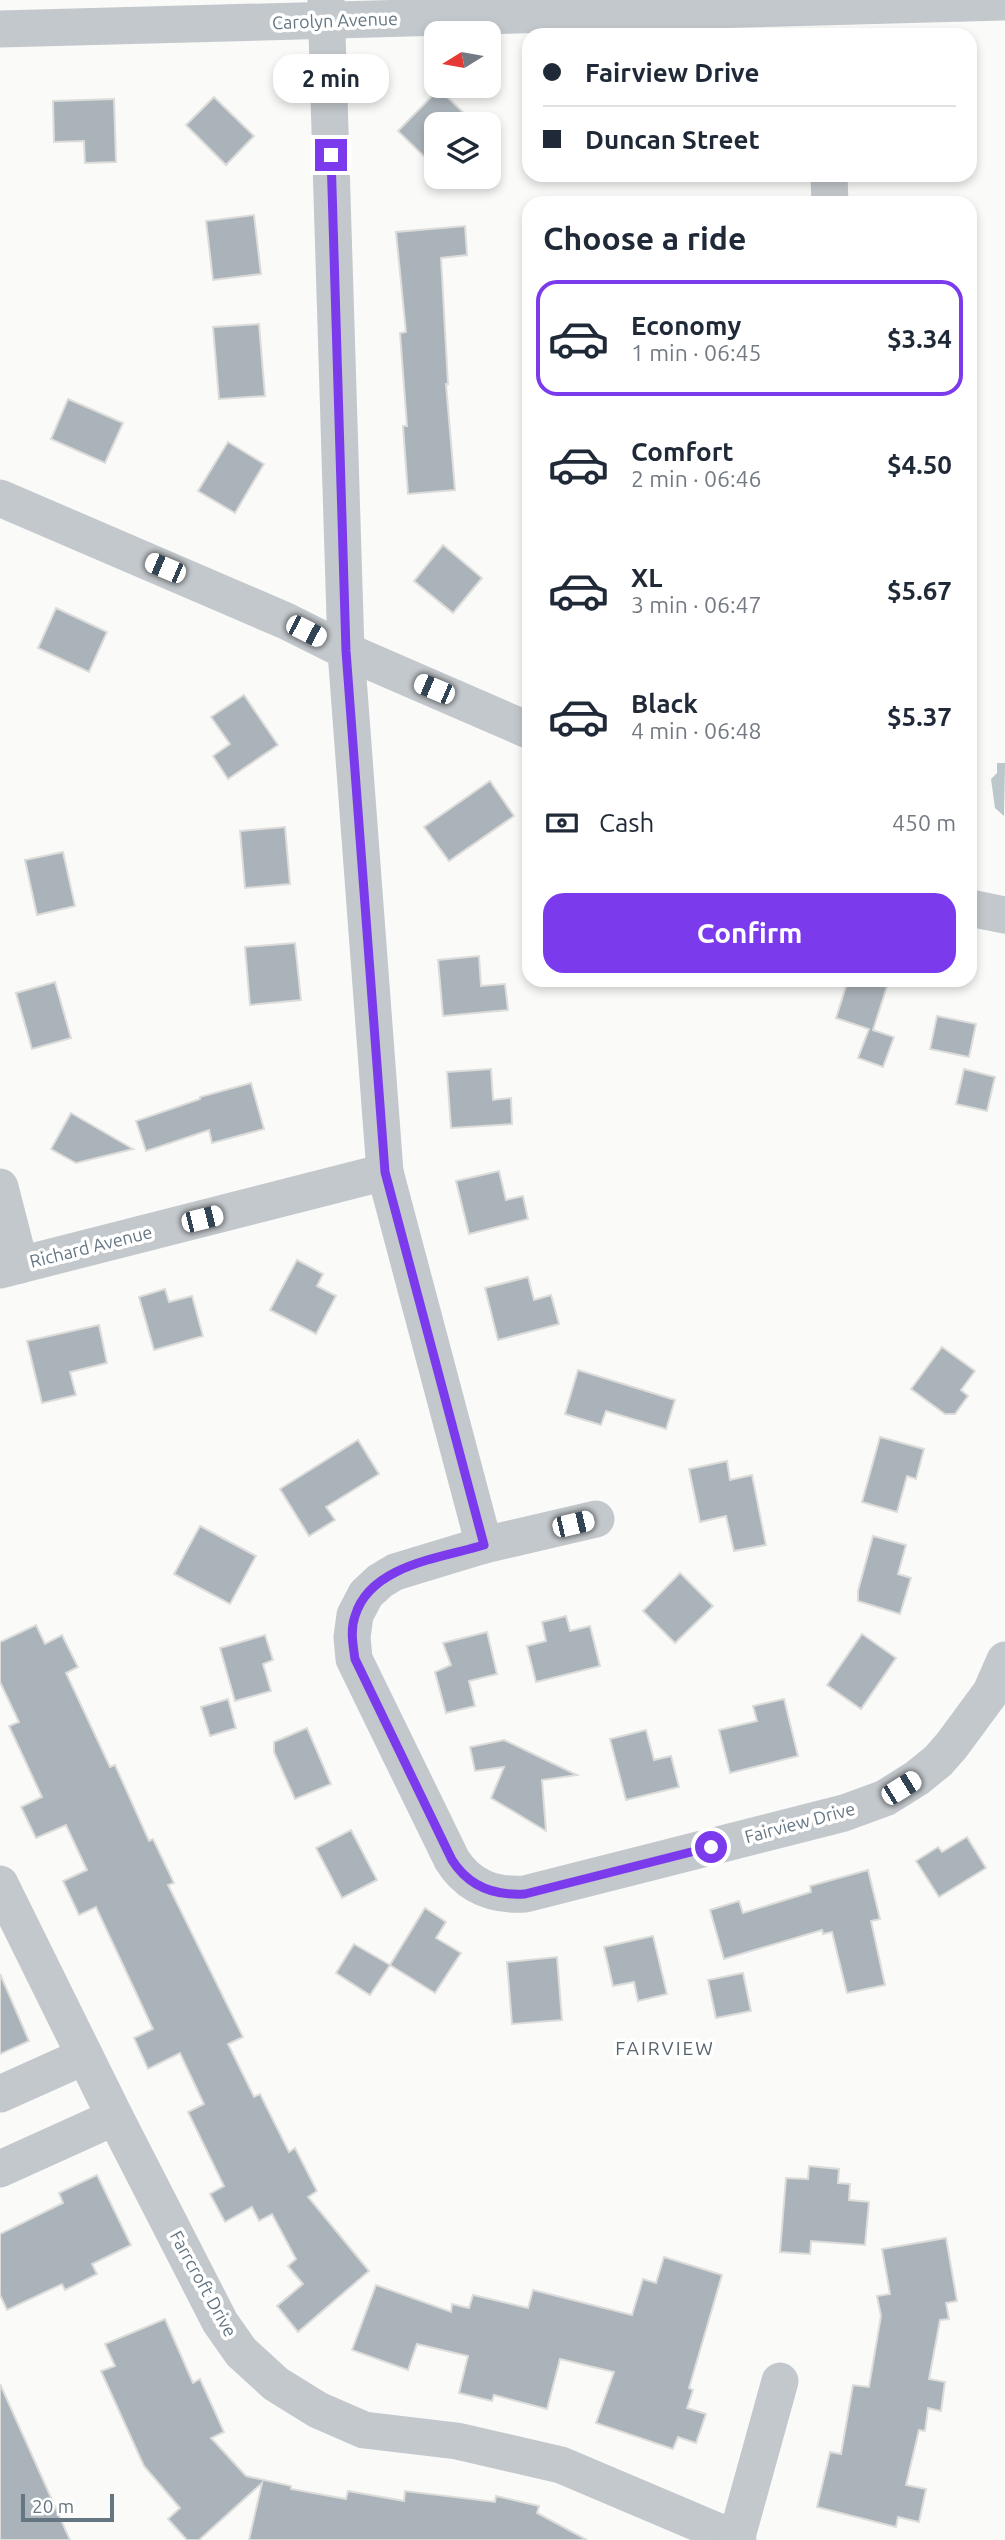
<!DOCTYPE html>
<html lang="en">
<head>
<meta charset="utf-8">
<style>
  body { margin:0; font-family:Ubuntu,sans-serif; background:#f2f2f3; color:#1f2937; height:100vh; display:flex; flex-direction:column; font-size:26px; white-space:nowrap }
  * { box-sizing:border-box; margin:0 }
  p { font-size:23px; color:#747a83 }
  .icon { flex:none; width:38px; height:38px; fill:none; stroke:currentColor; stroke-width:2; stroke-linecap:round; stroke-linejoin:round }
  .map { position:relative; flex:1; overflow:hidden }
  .panel { position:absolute; left:522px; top:196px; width:455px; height:791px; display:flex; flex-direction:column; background:#fff; border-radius:21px; box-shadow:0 4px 10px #0003 }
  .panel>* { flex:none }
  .guide { position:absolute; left:522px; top:28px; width:455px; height:154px; border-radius:21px; box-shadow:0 4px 10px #0003; display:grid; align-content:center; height:154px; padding:0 21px; background:#fff }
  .needle { width:46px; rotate:259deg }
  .controls { position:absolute; left:424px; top:21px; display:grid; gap:14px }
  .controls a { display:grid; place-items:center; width:77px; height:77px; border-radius:14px; background:#fff; box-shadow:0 4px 10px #0003; font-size:35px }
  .scale { position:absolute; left:21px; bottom:18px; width:93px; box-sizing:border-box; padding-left:7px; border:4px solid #657683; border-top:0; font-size:19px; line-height:24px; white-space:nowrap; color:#657683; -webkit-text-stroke:5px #fff; paint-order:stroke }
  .end { position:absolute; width:32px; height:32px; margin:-16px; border:9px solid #7c3aed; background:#fff; box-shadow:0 0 0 4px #fff }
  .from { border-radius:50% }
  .bubble { position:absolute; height:49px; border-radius:21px; background:#fff; box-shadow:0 4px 10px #0003; font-size:23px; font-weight:700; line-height:49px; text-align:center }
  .car { position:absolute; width:21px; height:42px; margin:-21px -10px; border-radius:9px; box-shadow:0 0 5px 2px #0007; background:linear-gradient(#fff 24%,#345 0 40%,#fff 0 76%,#345 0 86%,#fff 0) }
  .guide b { display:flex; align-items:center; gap:24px; height:66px; font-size:26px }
  .guide b+b { border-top:2px solid #e0e1e3 }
  .guide i { width:18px; height:18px; background:#1f2937 }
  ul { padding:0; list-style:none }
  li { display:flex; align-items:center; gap:21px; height:116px; margin:0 14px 10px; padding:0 7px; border:4px solid transparent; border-radius:21px }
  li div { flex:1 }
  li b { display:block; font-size:26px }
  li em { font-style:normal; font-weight:700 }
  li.current { border-color:#7c3aed }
  li>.icon { width:63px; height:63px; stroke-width:1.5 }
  h2 { padding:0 21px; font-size:32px; line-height:84px }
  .pay { display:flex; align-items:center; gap:18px; height:77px; padding:0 21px; font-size:26px }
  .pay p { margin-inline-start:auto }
  .primary-button { display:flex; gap:14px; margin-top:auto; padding:14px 21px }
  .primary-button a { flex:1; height:80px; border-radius:21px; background:#7c3aed; color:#fff; font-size:28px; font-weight:700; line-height:80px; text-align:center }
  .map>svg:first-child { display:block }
  .water { fill:#bbc7cb }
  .building { fill:#aab3b9; stroke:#dcdcda; stroke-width:2 }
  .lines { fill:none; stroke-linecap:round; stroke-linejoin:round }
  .minor { stroke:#c3c8cc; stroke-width:37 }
  .route { stroke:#7c3aed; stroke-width:9 }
  .labels { text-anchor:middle; stroke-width:7; stroke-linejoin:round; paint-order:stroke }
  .street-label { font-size:18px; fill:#657683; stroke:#fff }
  .neighbourhood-label { font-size:19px; letter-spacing:2px; fill:#57646e; stroke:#fff }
</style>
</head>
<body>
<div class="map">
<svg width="1005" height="2540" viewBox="0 0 1005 2540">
  <rect width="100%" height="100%" fill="#fafaf8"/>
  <polygon class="water" points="997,763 1005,763 1004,816 995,808 991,779 997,773"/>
  <g class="building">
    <polygon points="439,89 475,124 436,124 436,168 398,131"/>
    <polygon points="214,97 254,136 226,165 186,125"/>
    <polygon points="114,99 116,162 85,163 84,141 54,142 53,101"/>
    <polygon points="254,215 261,274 213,280 206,221"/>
    <polygon points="465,226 467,255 441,258 448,384 446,384 455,490 408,494 403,426 407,426 400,333 406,332 396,232"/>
    <polygon points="259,324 265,396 219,399 213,327"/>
    <polygon points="68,399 123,423 105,463 51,439"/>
    <polygon points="228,442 264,464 235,513 198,491"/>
    <polygon points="443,545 482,578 453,613 414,581"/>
    <polygon points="56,608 107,632 89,672 38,648"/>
    <polygon points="244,695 278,745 228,779 213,756 230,744 211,717"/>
    <polygon points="490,781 514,816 449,861 424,827"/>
    <polygon points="285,827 290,884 245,888 240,831"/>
    <polygon points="63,852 75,906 37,915 25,860"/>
    <polygon points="295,943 301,1000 250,1005 245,947"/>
    <polygon points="479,956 481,986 505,984 508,1010 443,1016 438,960"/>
    <polygon points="848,980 889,980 873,1030 894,1037 883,1067 858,1058 869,1029 836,1018"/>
    <polygon points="55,982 71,1038 32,1049 16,993"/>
    <polygon points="937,1016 976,1024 969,1057 930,1049"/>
    <polygon points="491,1069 493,1100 511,1098 512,1124 451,1128 447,1072"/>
    <polygon points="964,1069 995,1077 987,1111 956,1104"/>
    <polygon points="251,1083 264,1129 212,1143 209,1130 146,1151 136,1121 200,1099 200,1097"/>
    <polygon points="71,1113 133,1149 76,1163 51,1149"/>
    <polygon points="499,1171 506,1200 523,1196 528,1219 469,1234 456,1181"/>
    <polygon points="297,1260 323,1274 317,1286 336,1296 316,1334 270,1310"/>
    <polygon points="528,1277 534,1300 551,1295 559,1324 498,1340 485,1288"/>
    <polygon points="165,1289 169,1302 192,1296 203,1336 154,1350 139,1297"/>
    <polygon points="99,1325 107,1363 70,1372 76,1395 42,1403 27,1341"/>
    <polygon points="942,1347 975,1371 961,1390 968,1396 955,1414 945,1414 911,1389"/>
    <polygon points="578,1370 675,1400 666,1429 606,1411 601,1425 565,1414"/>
    <polygon points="880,1437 924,1449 916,1479 907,1476 897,1512 862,1502"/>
    <polygon points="358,1440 379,1474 326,1507 335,1520 309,1536 280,1489"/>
    <polygon points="727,1461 730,1480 752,1475 766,1545 734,1551 726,1516 700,1522 689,1469"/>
    <polygon points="200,1526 256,1556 230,1604 174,1574"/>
    <polygon points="873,1536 906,1545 898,1574 911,1578 900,1614 858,1601 858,1591"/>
    <polygon points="680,1573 713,1606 675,1643 643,1611"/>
    <polygon points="566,1616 570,1631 590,1626 600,1666 536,1682 527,1646 546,1641 542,1622"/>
    <polygon points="36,1625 45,1644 62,1635 78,1667 66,1673 110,1767 115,1765 149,1841 153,1839 174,1883 168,1885 243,2037 228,2044 254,2097 260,2094 289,2152 295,2148 317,2191 308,2197 369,2271 298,2332 277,2306 303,2284 288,2266 296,2259 272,2214 259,2221 252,2207 225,2222 210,2194 224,2186 188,2112 204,2104 180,2053 148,2069 134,2038 153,2029 96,1907 79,1915 63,1881 87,1870 66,1825 36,1838 21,1807 42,1797 9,1726 19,1722 0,1682 0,1642"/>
    <polygon points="487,1632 497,1674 469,1681 475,1706 446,1713 435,1672 451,1665 443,1643"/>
    <polygon points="862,1634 896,1658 861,1709 827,1685"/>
    <polygon points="265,1635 273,1660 263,1664 271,1691 235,1701 220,1648"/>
    <polygon points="228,1699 236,1728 210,1736 201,1707"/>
    <polygon points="784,1699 798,1756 730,1773 719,1730 757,1721 753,1706"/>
    <polygon points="307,1728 331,1784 295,1799 274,1752 274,1742"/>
    <polygon points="646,1730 654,1760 671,1756 679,1787 626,1800 610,1739"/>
    <polygon points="504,1740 577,1775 542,1780 546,1831 491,1798 504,1767 475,1771 470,1747"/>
    <polygon points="351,1830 377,1880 342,1898 316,1848"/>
    <polygon points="967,1837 986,1868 939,1897 916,1861 938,1847 942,1852"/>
    <polygon points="868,1870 880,1919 871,1921 885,1985 847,1993 832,1932 823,1934 822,1930 724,1959 710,1910 739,1901 743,1913 811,1892 810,1886"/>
    <polygon points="425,1908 446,1922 436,1938 461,1953 435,1993 390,1965"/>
    <polygon points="653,1936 667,1994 638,2001 634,1982 613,1986 604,1947"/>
    <polygon points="354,1944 390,1965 370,1995 336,1973"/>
    <polygon points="557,1957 562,2020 512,2024 507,1962"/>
    <polygon points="743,1973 751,2011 716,2018 708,1980"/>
    <polygon points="0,1974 29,2041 0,2054"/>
    <polygon points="809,2166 839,2169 838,2183 850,2184 849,2200 869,2202 865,2245 811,2241 810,2254 780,2252 786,2178 808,2179"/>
    <polygon points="97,2175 131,2245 92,2264 97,2274 65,2290 62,2284 7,2310 0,2295 0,2234 63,2203 59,2193"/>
    <polygon points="946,2238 957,2301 946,2303 949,2319 940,2320 929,2379 945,2382 941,2411 928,2408 925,2431 919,2430 906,2485 926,2489 919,2522 898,2517 896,2527 817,2507 830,2452 841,2454 853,2385 869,2387 881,2316 877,2296 890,2294 882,2249"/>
    <polygon points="664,2257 722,2275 689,2388 693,2390 687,2408 706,2414 696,2443 678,2437 673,2449 596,2423 614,2372 560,2359 547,2409 494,2395 492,2401 459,2393 468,2356 417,2344 408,2370 352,2350 376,2285 451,2312 452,2304 469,2308 473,2295 528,2308 533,2290 632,2315 643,2279 656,2283"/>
    <polygon points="165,2319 193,2383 200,2379 224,2432 211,2438 246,2476 291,2486 291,2489 346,2499 348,2491 404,2501 405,2491 495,2502 496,2496 539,2506 537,2513 587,2540 249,2540 262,2483 199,2540 187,2540 168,2519 180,2508 144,2466 101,2371 115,2366 105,2344"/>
    <polygon points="0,2384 70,2540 0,2540"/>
  </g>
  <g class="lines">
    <g class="minor">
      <polyline points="326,0 346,651 385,1172 484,1545"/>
      <polyline points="0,29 1005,2"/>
      <polyline points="829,175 830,203"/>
      <polyline points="0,498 286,621 346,651 528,730"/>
      <polyline points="970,908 1005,915"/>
      <polyline points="0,1187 20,1265"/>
      <polyline points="0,1270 385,1172"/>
      <path d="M 596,1519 L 484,1545 L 395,1572 L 380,1581 L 366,1594 L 355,1615 L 352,1637 L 354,1659 L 452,1860 C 469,1887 494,1896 525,1894 L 844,1813 L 885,1798 L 917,1778 L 938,1761 L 952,1745 L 991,1692 L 1005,1660"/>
      <polyline points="0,1884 115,2117 220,2322 241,2352 276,2384 318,2410 364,2430 457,2441 561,2465 738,2540"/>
      <polyline points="0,2094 85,2056"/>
      <polyline points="0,2169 115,2117"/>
      <polyline points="736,2540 780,2381"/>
    </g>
  </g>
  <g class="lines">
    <path class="route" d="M 331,155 L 346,651 L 385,1172 L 484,1545 C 441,1558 370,1565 355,1616 C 350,1630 353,1645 355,1659 L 452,1860 C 469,1887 494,1896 525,1894 L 711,1847"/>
  </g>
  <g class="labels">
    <g class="street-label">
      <text transform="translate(335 21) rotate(-2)" y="6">Carolyn Avenue</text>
      <text transform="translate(91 1247) rotate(-14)" y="6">Richard Avenue</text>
      <text transform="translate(800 1823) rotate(-15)" y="6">Fairview Drive</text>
      <text transform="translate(203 2284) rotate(61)" y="6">Farrcroft Drive</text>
    </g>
    <g class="neighbourhood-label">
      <text x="665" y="2055">FAIRVIEW</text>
    </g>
  </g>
</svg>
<div class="controls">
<a><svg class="needle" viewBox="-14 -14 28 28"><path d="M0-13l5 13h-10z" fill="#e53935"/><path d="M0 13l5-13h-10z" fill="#747a83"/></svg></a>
<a><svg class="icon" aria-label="layers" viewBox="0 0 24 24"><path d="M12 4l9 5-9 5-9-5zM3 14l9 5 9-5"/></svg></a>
</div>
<div class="scale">20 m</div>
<i class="end from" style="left:711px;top:1847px"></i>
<i class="end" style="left:331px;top:155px"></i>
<div class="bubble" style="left:273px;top:54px;width:116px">2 min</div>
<i class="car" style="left:165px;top:568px;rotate:293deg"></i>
<i class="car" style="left:306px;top:631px;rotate:117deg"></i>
<i class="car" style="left:434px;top:689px;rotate:293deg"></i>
<i class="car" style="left:202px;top:1219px;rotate:76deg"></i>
<i class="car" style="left:573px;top:1524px;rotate:77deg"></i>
<i class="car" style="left:901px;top:1788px;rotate:58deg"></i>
<div class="guide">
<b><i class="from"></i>Fairview Drive</b>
<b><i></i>Duncan Street</b>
</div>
<section class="panel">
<h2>Choose a ride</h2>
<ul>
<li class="current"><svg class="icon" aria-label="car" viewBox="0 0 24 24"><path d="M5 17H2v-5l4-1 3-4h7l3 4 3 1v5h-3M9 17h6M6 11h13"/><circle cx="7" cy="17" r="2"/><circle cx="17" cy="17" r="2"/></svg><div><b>Economy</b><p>1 min · 06:45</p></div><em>$3.34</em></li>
<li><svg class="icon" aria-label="car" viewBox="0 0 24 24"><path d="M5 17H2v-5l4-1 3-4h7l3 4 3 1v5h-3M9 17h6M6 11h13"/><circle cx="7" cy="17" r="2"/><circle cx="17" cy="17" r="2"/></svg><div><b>Comfort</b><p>2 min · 06:46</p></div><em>$4.50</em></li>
<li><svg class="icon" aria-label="car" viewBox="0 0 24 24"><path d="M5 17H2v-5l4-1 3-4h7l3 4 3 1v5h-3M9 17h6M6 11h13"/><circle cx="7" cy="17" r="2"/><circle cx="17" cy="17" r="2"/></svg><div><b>XL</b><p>3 min · 06:47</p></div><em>$5.67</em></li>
<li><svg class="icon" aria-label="car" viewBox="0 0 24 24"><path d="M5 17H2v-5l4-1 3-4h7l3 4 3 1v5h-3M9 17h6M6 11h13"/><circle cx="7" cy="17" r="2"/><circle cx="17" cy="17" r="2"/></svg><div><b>Black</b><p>4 min · 06:48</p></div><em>$5.37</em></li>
</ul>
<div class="pay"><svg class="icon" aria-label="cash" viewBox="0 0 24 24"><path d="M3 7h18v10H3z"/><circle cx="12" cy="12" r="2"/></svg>Cash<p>450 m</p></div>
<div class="primary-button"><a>Confirm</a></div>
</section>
</div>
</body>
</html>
